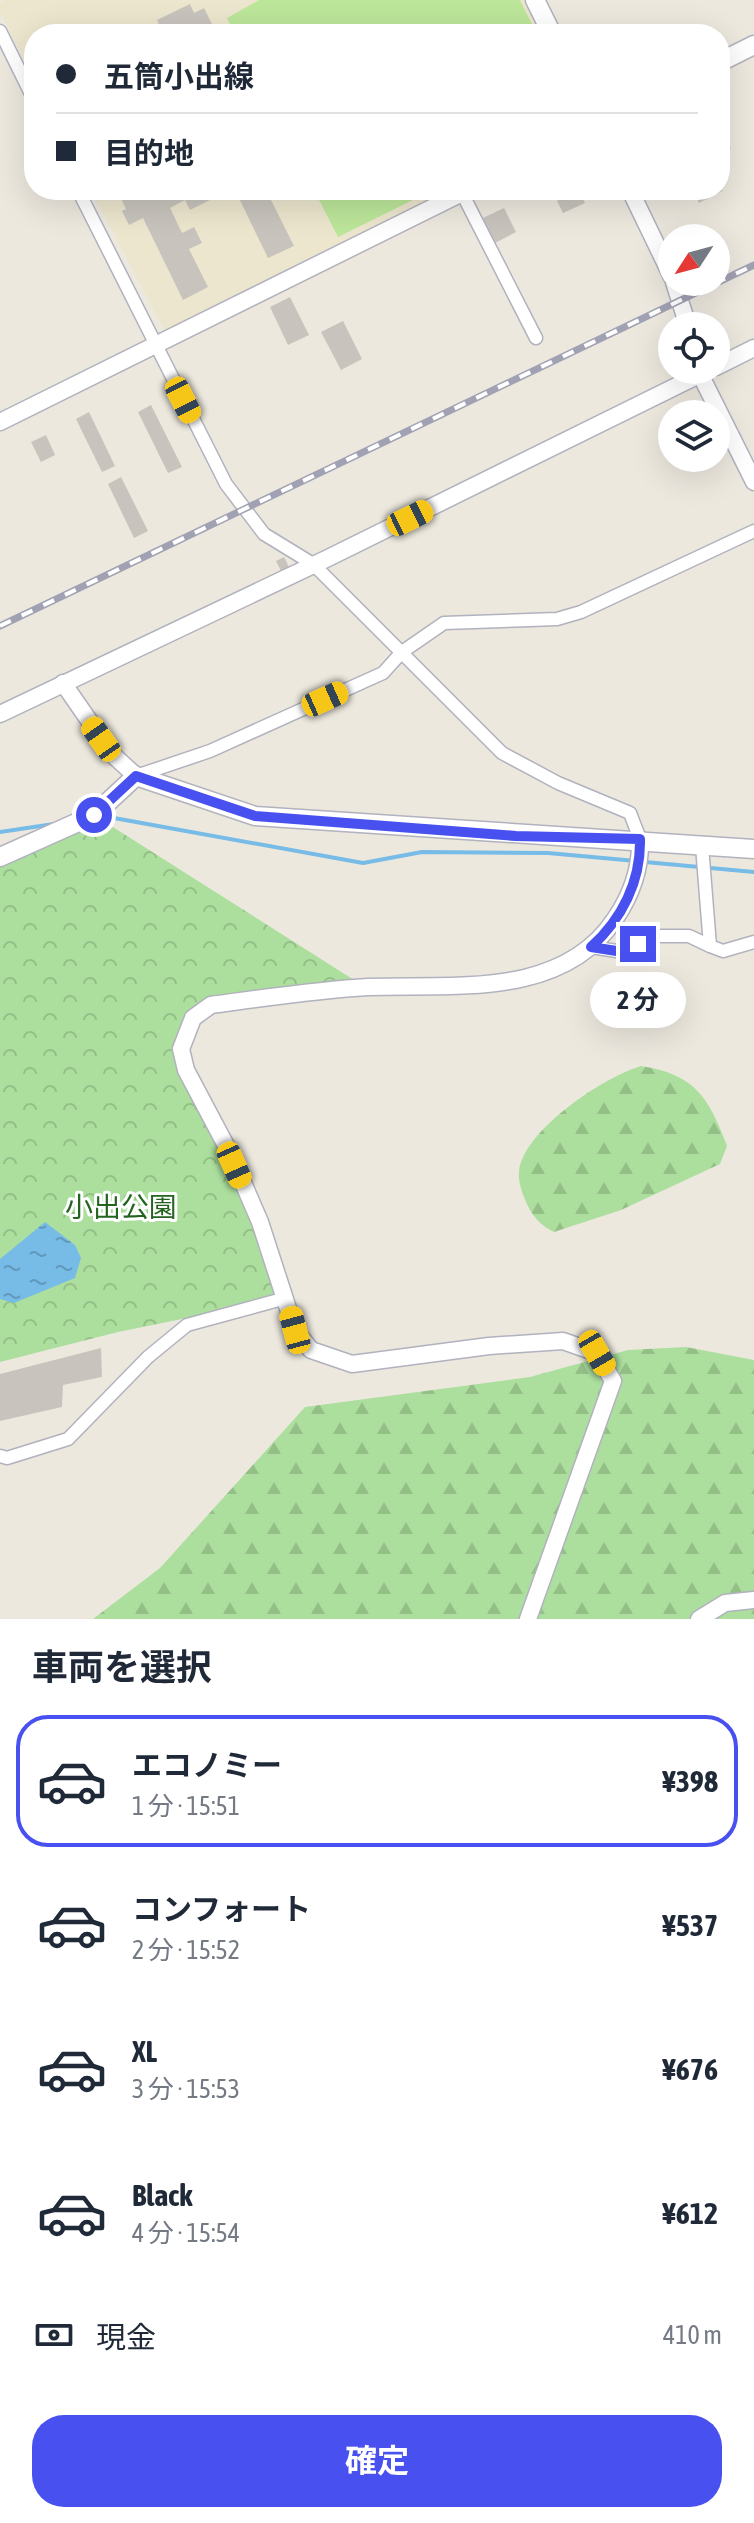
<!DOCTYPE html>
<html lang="ja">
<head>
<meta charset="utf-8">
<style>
  body { margin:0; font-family:"Asap Condensed","Noto Sans JP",sans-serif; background:#f2f2f3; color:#1f2937; height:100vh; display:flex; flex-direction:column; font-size:30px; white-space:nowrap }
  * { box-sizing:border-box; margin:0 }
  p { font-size:26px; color:#747a83 }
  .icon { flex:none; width:44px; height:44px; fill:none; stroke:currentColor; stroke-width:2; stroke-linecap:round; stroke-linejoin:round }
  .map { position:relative; height:1619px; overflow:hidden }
  .details { display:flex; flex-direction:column; background:#fff; flex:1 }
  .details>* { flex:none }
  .top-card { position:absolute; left:24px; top:24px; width:706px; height:176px; border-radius:32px; box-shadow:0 8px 32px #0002; display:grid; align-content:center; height:176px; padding:0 32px; background:#fff }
  .needle { width:52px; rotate:234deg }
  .controls { position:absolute; left:658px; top:224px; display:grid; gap:16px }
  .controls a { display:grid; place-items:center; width:72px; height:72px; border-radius:50%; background:#fff; box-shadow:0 8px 32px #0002; font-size:40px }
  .end { position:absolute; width:36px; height:36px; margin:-18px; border:10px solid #4851ef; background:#fff; box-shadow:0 0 0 4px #fff }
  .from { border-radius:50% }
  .bubble { position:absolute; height:56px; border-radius:28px; background:#fff; box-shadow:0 8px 32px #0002; font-size:26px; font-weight:700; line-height:56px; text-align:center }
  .car { position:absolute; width:24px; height:48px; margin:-24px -12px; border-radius:10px; box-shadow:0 0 6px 2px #0007; background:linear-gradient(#f5c518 24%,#345 0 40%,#f5c518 0 76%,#345 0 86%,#f5c518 0) }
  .top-card b { display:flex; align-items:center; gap:28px; height:76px; font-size:30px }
  .top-card b+b { border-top:2px solid #e0e1e3 }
  .top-card i { width:20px; height:20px; background:#1f2937 }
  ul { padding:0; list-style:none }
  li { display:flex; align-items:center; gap:24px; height:132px; margin:0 16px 12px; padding:0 16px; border:4px solid transparent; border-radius:32px }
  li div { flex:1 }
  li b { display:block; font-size:30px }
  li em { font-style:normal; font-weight:700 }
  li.current { border-color:#4851ef }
  li>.icon { width:72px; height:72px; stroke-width:1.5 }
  h2 { padding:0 32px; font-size:36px; line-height:96px }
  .pay { display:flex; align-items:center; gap:20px; height:88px; padding:0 32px; font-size:30px }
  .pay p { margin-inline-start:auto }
  .cta { display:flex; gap:16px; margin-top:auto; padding:16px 32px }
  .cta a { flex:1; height:92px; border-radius:32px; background:#4851ef; color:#fff; font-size:32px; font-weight:700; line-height:92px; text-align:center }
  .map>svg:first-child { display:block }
  .education { fill:#ece6ce }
  .forest { fill:url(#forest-firs) }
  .park { fill:url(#park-crowns) }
  .pitch { fill:#bce69a }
  .water { fill:url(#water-ripples) }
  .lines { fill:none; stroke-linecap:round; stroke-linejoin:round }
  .stream { stroke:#77bbe7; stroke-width:4 }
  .building { fill:#c8c4bd }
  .minor-casing { stroke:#b1b2be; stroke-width:15 }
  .tertiary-casing { stroke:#b1b2be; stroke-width:19 }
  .secondary-casing { stroke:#b1b2be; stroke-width:21 }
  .minor { stroke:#fff; stroke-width:12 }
  .tertiary { stroke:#fff; stroke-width:16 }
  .secondary { stroke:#fff; stroke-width:18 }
  .rail-casing { stroke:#a1a1b4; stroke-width:7 }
  .rail { stroke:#fff; stroke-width:4; stroke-dasharray:12; stroke-linecap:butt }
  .route { stroke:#4851ef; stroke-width:10 }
  .labels { text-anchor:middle; stroke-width:6; stroke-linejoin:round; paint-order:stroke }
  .park-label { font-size:28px; fill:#24641f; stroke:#fff }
</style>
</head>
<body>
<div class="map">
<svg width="754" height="1619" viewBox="0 0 754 1619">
  <defs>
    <pattern id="forest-firs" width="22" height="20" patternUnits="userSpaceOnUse" patternTransform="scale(2)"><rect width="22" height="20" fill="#acdf9e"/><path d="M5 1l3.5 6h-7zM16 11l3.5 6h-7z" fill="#94c088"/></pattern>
    <pattern id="park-crowns" width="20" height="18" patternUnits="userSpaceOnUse" patternTransform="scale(2)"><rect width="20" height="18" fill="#acdf9e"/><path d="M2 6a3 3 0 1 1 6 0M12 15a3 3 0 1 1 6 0" fill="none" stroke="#94c088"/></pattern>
    <pattern id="water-ripples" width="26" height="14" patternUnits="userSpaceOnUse" patternTransform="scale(2)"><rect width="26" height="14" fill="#77bbe7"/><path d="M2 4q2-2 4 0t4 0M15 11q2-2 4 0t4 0" fill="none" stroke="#6298bb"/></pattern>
  </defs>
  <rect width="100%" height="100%" fill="#ece8de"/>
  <g class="education">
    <polygon points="5,0 526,0 543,34 34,34 34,79 0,12 0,3"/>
    <polygon points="91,190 450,190 168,337"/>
  </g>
  <g class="forest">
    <path d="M 641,1066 C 695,1074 709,1098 727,1146 L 720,1164 L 621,1210 L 554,1232 C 541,1226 532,1216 526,1202 C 522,1192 518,1182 519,1172 C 523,1130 604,1077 641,1066 Z"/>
    <polygon points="686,1347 754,1360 754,1619 93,1619 160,1568 305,1407 530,1377 628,1350"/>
  </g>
  <polygon class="park" points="94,815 365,987 211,1005 181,1049 286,1298 118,1332 0,1362 0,857"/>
  <g class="pitch">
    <polygon points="259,0 520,0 537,34 235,34 227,18"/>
    <polygon points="314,190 433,190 338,237"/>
  </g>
  <polygon class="water" points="45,1222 75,1245 81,1258 75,1278 14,1303 0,1299 0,1259"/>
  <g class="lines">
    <g class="stream">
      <polyline points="98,820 114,818 363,863 422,852 548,853 636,861"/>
      <polyline points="0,832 54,824"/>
      <polyline points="645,862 754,872"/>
    </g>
  </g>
  <g class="building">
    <polygon points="190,4 194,13 204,8 217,34 163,34 157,20"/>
    <polygon points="720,127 731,149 720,155"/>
    <polygon points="121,190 220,190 222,194 190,210 185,200 170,208 182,233 194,227 202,243 189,249 208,287 183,300 143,218 129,225 122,211 126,209 119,194"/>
    <polygon points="235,190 266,190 294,246 268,258"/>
    <polygon points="579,190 585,203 563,213 557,201"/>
    <polygon points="692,190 724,190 699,203"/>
    <polygon points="504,208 516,232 495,243 483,218"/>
    <polygon points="290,297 309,335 288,345 270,307"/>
    <polygon points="343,321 362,359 341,370 321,332"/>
    <polygon points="151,405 182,467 168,473 138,412"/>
    <polygon points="89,412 115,466 102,472 76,419"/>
    <polygon points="46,435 55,455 41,462 31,442"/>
    <polygon points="121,477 148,531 134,538 108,484"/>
    <polygon points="284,557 289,567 281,571 276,561"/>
    <polygon points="101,1348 102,1377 63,1385 62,1407 0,1421 0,1374"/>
  </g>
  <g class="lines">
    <g class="minor-casing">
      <g id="minor">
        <polyline points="0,31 34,100"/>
        <polyline points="78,190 226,484 264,534 313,564 502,753 558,783 630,813 640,839"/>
        <polyline points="462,193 536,338"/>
        <polyline points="136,776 210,751 383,673 402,652 444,623 557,619 581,612 754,531"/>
        <polyline points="710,946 723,951 754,942"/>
        <polyline points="591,947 623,952 654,936 689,936 710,946 702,846"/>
        <polyline points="0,1456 7,1458 68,1439 148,1357 187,1325 286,1298"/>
      </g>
    </g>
    <g class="tertiary-casing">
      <g id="tertiary">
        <polyline points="630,190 672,277"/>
        <polyline points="674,282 688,326"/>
        <polyline points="716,367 754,348"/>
        <polyline points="698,370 754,482"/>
        <polyline points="0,422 468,190"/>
        <polyline points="63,683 113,755 136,776"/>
        <polyline points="0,714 326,559 709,370"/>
        <path d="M 528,1619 L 613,1381 L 597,1353 L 563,1341 L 489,1346 L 352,1364 L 311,1350 L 295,1330 L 260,1222 L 231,1155 L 186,1070 L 181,1049 L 193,1018 L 211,1005 C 263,998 316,990 368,987 C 453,984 562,999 615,919 C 632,894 641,868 640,839"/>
        <polyline points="699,1619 725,1603 754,1600"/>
      </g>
    </g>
    <g class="secondary-casing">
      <g id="secondary">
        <polyline points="535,0 552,34"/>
        <polyline points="720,62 754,45"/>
        <polyline points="0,857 94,815 136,776 255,816 754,849"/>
      </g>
    </g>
    <use href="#minor" class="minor"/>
    <use href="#tertiary" class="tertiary"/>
    <use href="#secondary" class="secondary"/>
    <g class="rail-casing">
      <polyline id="rail" points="0,626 754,265"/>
    </g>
    <use href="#rail" class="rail"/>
  </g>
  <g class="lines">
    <path class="route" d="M 94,815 L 136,776 L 255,816 L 516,836 L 640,839 C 641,881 622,919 591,947 L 623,952 L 638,944"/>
  </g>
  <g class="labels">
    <g class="park-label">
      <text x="121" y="1217">小出公園</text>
    </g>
  </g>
</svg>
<div class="controls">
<a><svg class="needle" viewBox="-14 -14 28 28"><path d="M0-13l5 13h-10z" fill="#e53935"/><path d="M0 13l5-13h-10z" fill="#747a83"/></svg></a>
<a><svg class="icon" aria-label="locate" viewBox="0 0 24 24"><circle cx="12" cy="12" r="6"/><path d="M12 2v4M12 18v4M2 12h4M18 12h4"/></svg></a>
<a><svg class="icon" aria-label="layers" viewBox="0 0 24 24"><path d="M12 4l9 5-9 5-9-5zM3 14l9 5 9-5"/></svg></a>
</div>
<i class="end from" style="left:94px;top:815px"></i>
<i class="end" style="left:638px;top:944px"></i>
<div class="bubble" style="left:590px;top:972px;width:96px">2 分</div>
<i class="car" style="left:183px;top:400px;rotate:153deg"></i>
<i class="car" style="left:410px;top:518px;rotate:64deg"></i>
<i class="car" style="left:325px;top:699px;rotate:66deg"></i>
<i class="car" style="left:101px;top:739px;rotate:325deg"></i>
<i class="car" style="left:234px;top:1165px;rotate:156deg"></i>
<i class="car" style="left:295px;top:1330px;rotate:345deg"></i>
<i class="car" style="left:597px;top:1353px;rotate:150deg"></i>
<div class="top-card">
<b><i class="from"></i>五筒小出線</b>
<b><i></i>目的地</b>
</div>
</div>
<section class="details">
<h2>車両を選択</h2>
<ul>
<li class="current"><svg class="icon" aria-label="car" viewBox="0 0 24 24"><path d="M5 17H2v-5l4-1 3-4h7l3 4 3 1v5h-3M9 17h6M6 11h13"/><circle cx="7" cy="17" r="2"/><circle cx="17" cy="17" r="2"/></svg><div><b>エコノミー</b><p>1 分 · 15:51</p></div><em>¥398</em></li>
<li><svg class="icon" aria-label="car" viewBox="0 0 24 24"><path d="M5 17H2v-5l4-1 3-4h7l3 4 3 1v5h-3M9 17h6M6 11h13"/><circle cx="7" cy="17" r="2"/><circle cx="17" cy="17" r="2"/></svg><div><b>コンフォート</b><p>2 分 · 15:52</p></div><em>¥537</em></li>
<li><svg class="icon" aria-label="car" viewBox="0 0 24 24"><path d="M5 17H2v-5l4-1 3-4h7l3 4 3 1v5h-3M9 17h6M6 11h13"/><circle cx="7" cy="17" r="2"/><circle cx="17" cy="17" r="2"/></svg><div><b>XL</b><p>3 分 · 15:53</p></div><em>¥676</em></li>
<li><svg class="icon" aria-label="car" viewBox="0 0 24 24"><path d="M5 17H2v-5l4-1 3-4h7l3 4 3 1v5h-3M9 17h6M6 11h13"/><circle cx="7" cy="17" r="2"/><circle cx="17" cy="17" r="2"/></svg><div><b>Black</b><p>4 分 · 15:54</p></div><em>¥612</em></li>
</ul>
<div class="pay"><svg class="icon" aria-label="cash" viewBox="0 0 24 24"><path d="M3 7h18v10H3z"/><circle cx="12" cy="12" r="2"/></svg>現金<p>410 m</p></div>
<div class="cta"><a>確定</a></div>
</section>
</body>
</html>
